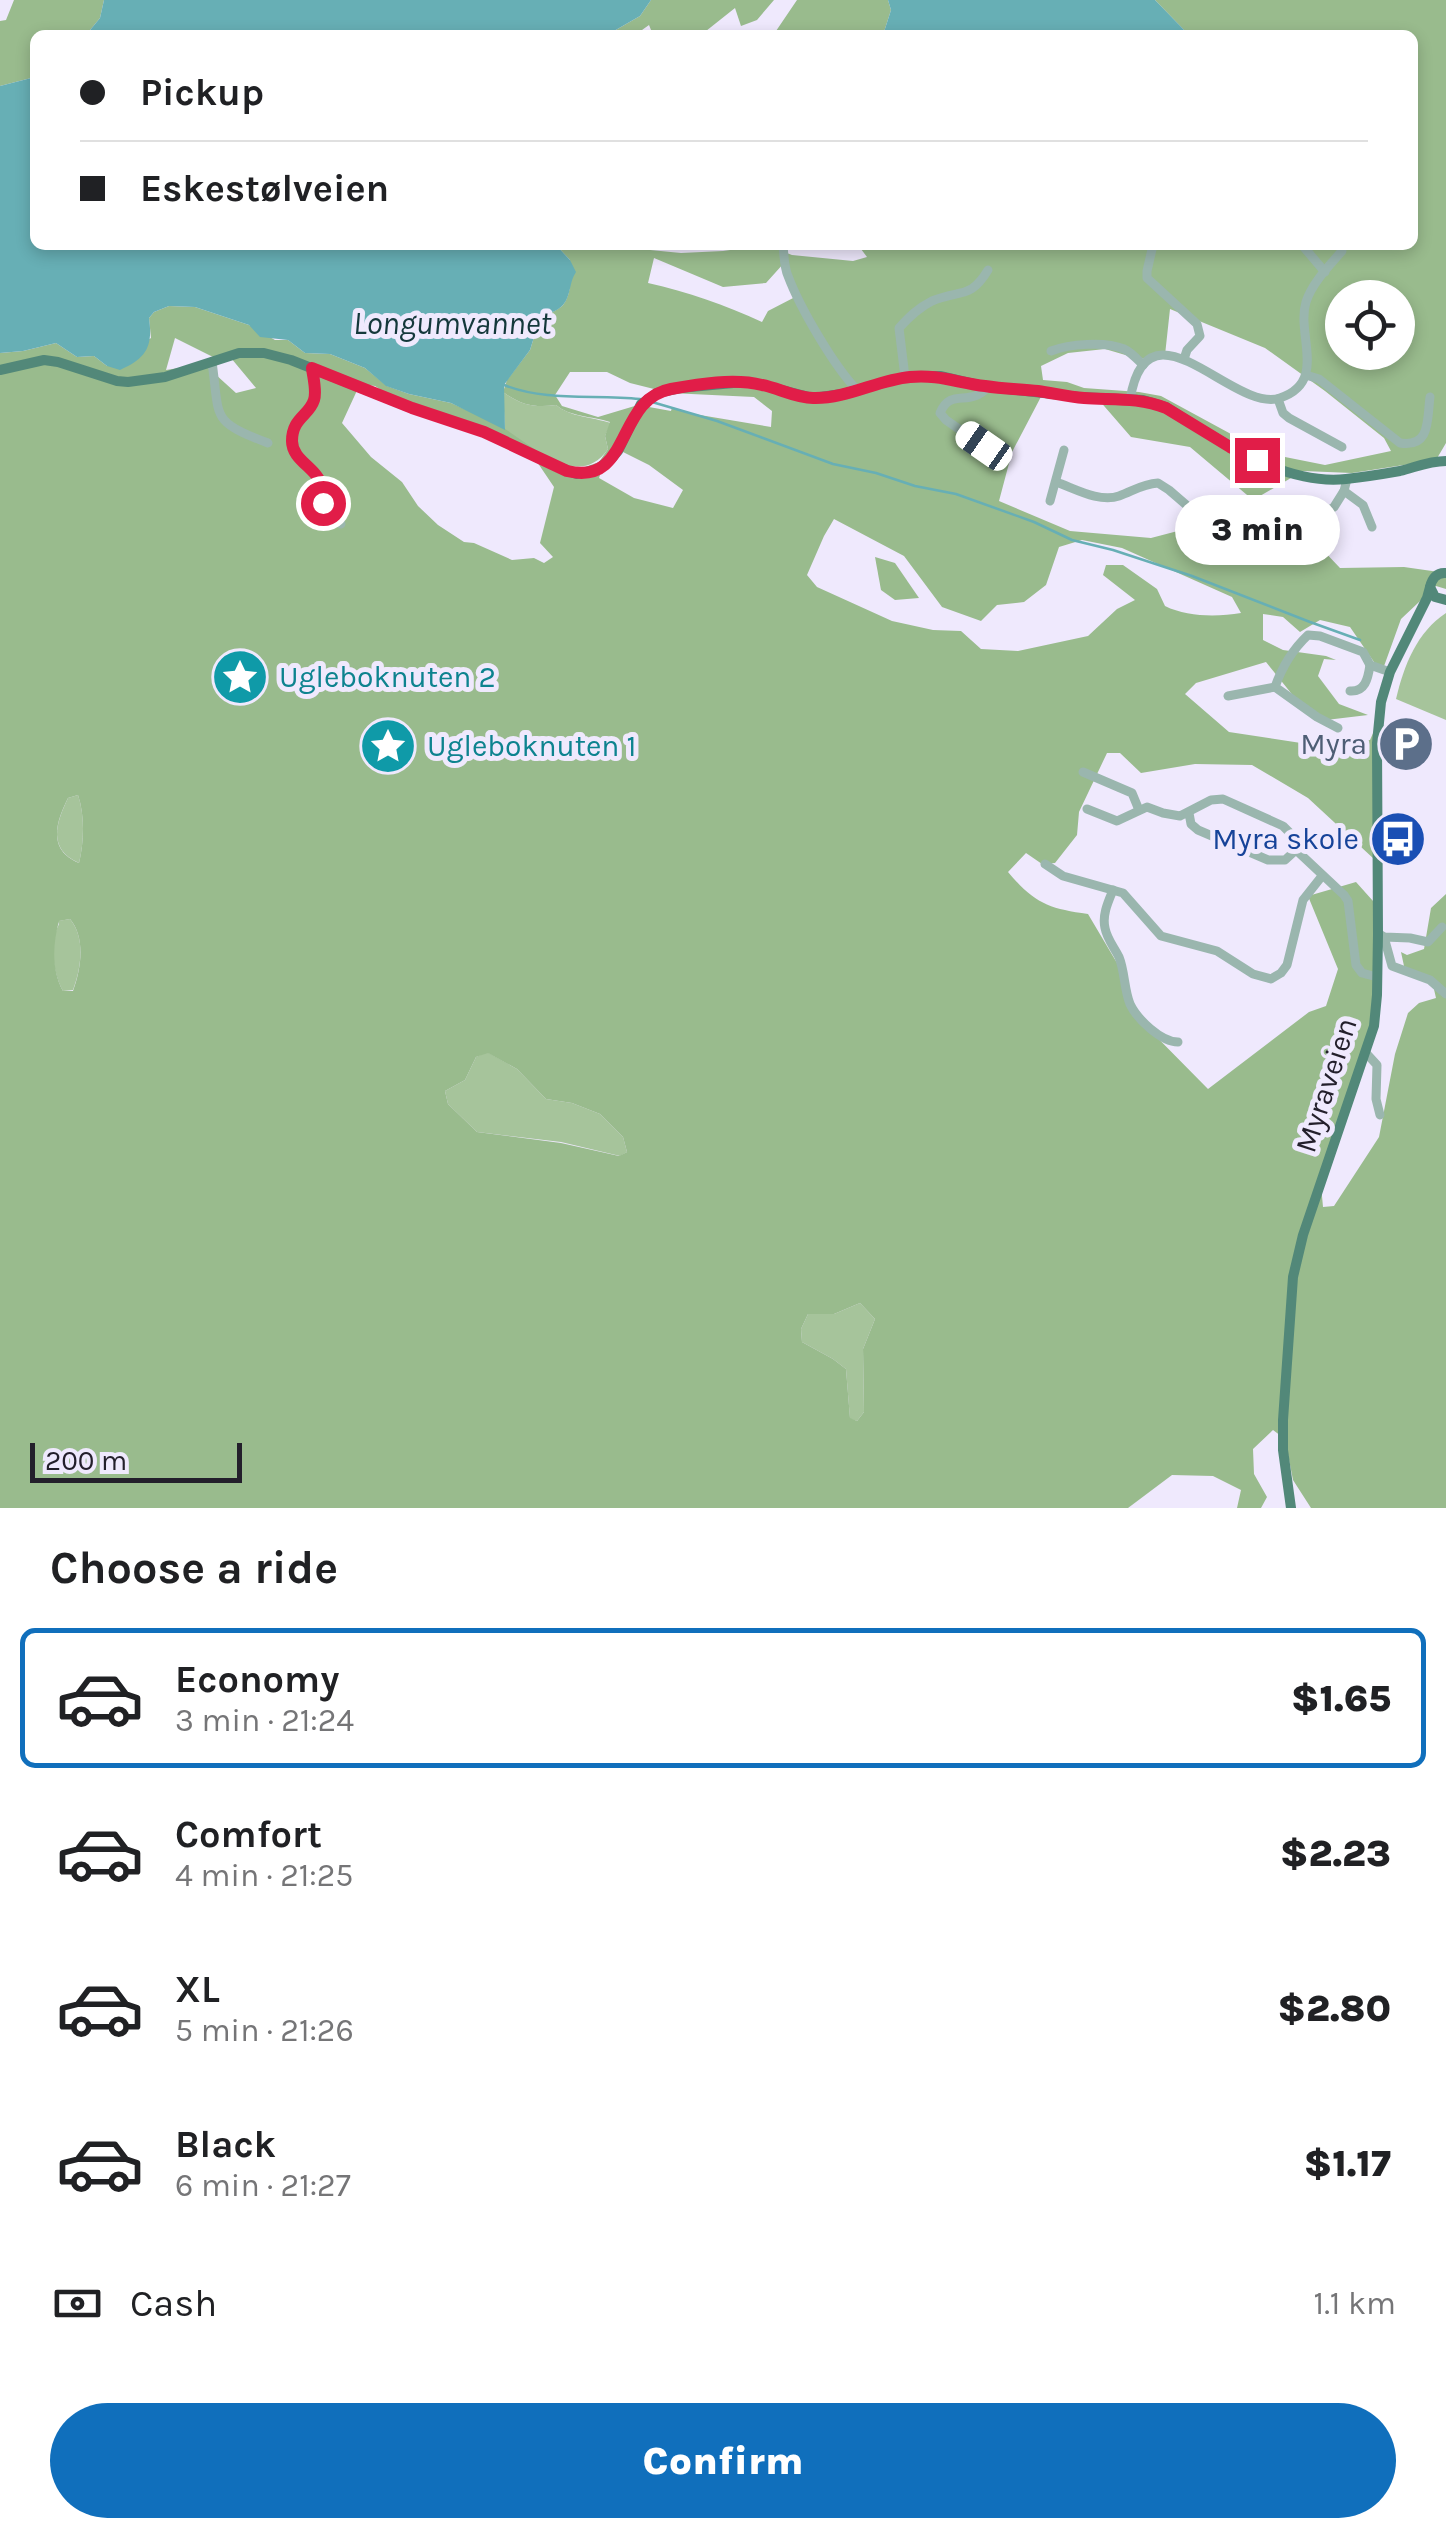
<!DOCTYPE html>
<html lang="en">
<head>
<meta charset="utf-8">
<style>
  body { margin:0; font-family:Karla,sans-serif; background:#f6f6f6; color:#202124; height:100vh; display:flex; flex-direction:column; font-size:38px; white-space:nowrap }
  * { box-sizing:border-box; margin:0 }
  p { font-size:32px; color:#757577 }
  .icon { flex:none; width:55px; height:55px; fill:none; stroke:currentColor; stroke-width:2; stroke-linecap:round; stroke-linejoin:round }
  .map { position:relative; height:1508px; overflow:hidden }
  .panel { display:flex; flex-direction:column; background:#fff; flex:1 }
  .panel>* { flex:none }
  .hud { position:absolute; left:30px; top:30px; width:1388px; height:220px; border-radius:15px; box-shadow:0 5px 15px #0003; display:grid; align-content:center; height:220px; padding:0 50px; background:#fff }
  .tools { position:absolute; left:1325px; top:280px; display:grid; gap:20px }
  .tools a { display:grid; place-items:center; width:90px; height:90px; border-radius:50%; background:#fff; box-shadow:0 5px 15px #0003; font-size:50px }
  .scale { position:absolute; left:30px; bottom:25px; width:212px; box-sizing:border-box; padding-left:10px; border:5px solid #231f2b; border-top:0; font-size:28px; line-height:35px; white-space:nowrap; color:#231f2b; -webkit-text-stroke:8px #efe9fd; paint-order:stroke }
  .end { position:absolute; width:45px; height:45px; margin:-22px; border:12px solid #e11d48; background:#fff; box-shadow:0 0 0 5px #fff }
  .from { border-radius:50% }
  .bubble { position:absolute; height:70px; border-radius:35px; background:#fff; box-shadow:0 5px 15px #0003; font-size:32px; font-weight:800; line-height:70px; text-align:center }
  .car { position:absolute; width:30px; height:60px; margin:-30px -15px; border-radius:12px; box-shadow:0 0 8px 2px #0007; background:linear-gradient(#fff 24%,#345 0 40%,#fff 0 76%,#345 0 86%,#fff 0) }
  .hud b { display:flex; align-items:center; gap:35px; height:95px; font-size:38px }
  .hud b+b { border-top:2px solid #e0e0e0 }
  .hud i { width:25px; height:25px; background:#202124 }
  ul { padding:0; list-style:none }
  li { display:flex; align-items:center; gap:30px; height:140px; margin:0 20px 15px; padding:0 30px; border:5px solid transparent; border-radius:15px }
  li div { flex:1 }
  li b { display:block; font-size:38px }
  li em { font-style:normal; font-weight:800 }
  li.current { border-color:#106fbc }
  li>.icon { width:90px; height:90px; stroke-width:1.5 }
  h2 { padding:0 50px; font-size:45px; line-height:120px }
  .pay { display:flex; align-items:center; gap:25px; height:110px; padding:0 50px; font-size:38px }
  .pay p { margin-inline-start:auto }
  .action { display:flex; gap:20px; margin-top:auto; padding:20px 50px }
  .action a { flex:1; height:115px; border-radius:60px; background:#106fbc; color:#fff; font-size:40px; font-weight:800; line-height:115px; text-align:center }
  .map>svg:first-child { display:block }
  .green { fill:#a6c49b }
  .forest { fill:#99bb8d; fill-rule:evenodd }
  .water { fill:#67afb5 }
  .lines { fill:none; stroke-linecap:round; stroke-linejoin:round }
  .stream { stroke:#67afb5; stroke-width:2.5 }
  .minor { stroke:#9ab6ae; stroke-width:9 }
  .major { stroke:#528879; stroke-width:10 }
  .route { stroke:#e11d48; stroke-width:12 }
  .labels { text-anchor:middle; stroke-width:10; stroke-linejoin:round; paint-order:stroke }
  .culture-label { font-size:30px; fill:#0d838f; stroke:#efe9fd; text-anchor:start }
  .service-label { font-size:30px; fill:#4e5e75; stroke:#efe9fd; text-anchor:end }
  .transit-label { font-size:30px; fill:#164399; stroke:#efe9fd; text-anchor:end }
  .street-label { font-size:30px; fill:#231f2b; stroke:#efe9fd }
  .water-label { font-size:32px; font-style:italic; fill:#14383b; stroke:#efe9fd }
</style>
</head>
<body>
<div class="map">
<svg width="1446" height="1508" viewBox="0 0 1446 1508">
  <rect width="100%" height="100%" fill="#efe9fd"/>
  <g class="green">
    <path d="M 503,392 C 521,405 535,408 556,405 C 570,417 592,417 611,423 L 605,436 L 608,449 C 580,490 534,449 505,430 Z"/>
    <path d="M 1446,613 L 1446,720 L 1396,699 C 1404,665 1417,632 1446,613 Z"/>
    <path d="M 78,795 C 85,816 84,842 79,863 C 47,849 56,823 68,798 Z"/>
    <path d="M 70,919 C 86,938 81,969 73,990 L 63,991 C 53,973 49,943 59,924 L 58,921 Z"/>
    <polygon points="487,1052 517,1069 546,1099 572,1103 600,1114 623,1137 627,1152 620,1156 561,1142 477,1132 448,1104 445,1091 465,1080 476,1057"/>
    <polygon points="860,1303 875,1319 863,1349 864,1412 857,1421 850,1419 846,1369 833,1359 802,1342 801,1329 808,1314 834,1314"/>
  </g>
  <g class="forest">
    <polygon points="14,0 104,0 100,18 86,35 35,35 35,77 0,86 0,21 6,20"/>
    <polygon points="651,0 774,0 757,20 741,26 735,8 701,35 653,35 649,25 635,35 607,35 640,16"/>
    <polygon points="797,0 888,0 891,10 883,35 769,35 776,31"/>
    <path d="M 1155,0 L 1446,0 L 1446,443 L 1436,460 L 1352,473 L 1303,471 L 1253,500 L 1190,447 L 1131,437 L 1098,399 L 1044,391 L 1012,452 L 999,501 L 1070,531 L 1151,538 L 1193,527 L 1231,547 L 1259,552 L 1301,527 L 1340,568 L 1404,567 L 1446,573 L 1446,589 L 1436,586 L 1401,619 L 1383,669 L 1374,662 L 1350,627 L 1320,620 L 1300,632 L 1283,617 L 1263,614 L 1263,640 L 1283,650 L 1326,656 L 1336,660 L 1324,659 L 1318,676 L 1339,704 L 1368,715 L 1326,720 L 1295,698 L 1266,662 L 1196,683 L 1185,694 L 1229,732 L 1314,745 L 1370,740 L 1374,731 L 1374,859 L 1308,798 L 1252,765 L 1195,764 L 1141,773 L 1120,753 L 1107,753 L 1079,812 L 1077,835 L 1055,863 L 1042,864 L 1026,853 L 1008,872 C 1034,903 1049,909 1088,914 L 1117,963 L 1132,1012 L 1208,1089 L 1309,1012 L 1326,1006 L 1338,969 L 1308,896 L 1356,882 L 1373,901 L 1382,939 L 1371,1029 L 1321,1185 L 1323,1207 L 1334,1206 L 1379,1137 L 1395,1054 L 1408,1013 L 1419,1003 L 1436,998 L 1433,985 L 1404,966 L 1401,952 L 1407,955 L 1424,949 L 1431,908 L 1446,894 L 1446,1508 L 1311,1508 L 1293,1480 L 1285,1439 L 1273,1430 L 1253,1449 L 1254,1474 L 1267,1497 L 1261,1508 L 1237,1508 L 1241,1490 L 1213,1476 L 1172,1475 L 1128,1508 L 0,1508 L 0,353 L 23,351 L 56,343 L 77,357 L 94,356 L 107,366 L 151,338 L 149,318 L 154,312 L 169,306 L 195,307 L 249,325 L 275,340 L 288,340 L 305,353 L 330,354 L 365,368 L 387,386 L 409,394 L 451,403 L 498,424 L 543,455 L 560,463 L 576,467 L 585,467 L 599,462 L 608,449 L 605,436 L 610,422 C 592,416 570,417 556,405 C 535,408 521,405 503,392 L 507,380 L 530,350 L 540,318 C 547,313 558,311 563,305 C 572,294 571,274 570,260 L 556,245 L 636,245 L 640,249 L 681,253 L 723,251 L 766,245 L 792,255 L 853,261 L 867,257 L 858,245 L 1412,245 L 1412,35 L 1189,35 ZM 654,258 L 723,287 L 766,283 L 784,263 L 797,296 L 768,311 L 762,322 C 725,305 688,292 648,283 ZM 1342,298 L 1398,298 L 1398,352 L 1342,352 ZM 1170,309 L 1265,348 L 1325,391 L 1384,438 L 1391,451 L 1325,465 L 1285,457 L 1242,440 L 1161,396 L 1139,392 L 1084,388 L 1067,382 L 1043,380 L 1041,366 L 1068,353 L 1105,349 L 1139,359 L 1165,355 ZM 175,338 L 221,361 L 231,358 L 256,388 L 236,393 L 204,364 L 166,370 ZM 570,372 L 607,372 L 630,383 L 670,393 L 754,397 L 772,411 L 771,427 L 688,413 L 672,407 L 671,411 L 638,405 L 598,417 L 562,406 L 555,395 ZM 360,384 L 375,386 L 392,397 L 457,418 L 531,453 L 554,487 L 540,543 L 553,557 L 544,563 L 534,558 L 512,560 L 474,543 L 464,542 L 438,525 L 418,506 L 402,482 L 371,457 L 342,423 ZM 621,451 L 649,465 L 683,490 L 673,508 L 634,498 L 599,478 L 603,466 ZM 834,519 L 904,556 L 942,607 L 981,621 L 997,605 L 1024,602 L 1046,585 L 1059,547 L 1082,540 L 1122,548 L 1232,597 L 1241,613 C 1217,617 1187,617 1165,606 L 1157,589 L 1123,565 L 1106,565 L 1103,575 L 1135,600 L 1117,609 L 1088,636 L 1018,651 L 981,649 L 961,631 L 933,630 L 892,621 L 817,587 L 807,575 L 824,536 ZM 78,795 C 85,816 84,842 79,863 C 47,850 56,822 68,798 ZM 70,919 C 86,938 81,969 73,991 L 63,991 C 51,969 53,943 59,921 ZM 488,1053 L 517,1069 L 546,1099 L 572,1103 L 600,1114 L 623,1137 L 627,1152 L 619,1156 L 561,1143 L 477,1132 L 448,1104 L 445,1091 L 465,1080 L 476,1057 ZM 860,1303 L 875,1319 L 863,1349 L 864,1412 L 857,1421 L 850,1418 L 846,1369 L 833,1359 L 802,1342 L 801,1329 L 808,1314 L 834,1314 Z"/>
    <polygon points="875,557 895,563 919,598 895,600 881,590"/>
  </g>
  <g class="water">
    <polygon points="104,0 651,0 640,16 607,35 86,35 100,18"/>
    <polygon points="888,0 1155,0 1189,35 883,35 891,10"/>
    <path d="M 35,77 L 35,245 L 556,245 L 570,260 L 576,272 C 569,282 571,296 563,305 C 558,311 547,314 540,318 L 530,350 L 504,385 L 505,430 L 451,403 L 409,394 L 386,386 L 365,368 L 330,354 L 305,353 L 288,340 L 260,337 L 249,325 L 195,307 L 169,306 L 154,312 L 149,318 C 153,346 147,358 120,370 L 107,366 L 94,356 L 77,357 L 56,343 L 23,351 L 0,353 L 0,86 Z"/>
  </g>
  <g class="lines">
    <g class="stream">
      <path d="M 504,385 C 547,402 594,394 640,399"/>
      <polyline points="652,402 717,421 833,464 876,473 915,486 956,494 1034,522 1072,540 1113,550 1192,576 1310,622 1360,640"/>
    </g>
    <g class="minor">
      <path d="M 783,245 C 784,255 784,267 788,276 C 800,308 834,366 857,390"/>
      <polyline points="1153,245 1147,271 1147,278 1197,324 1200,336 1187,350 1184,359"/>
      <polyline points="1302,245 1325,272"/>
      <path d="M 1051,351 C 1069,344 1105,341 1124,349 C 1131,352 1137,359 1143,365"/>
      <path d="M 212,362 C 220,419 210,421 268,443"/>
      <path d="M 312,368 C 313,377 317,390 315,399 C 310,417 286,421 293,447 C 298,462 316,469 321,484 C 329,506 317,507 341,524"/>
      <path d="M 1306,375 L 1319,379 L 1400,443 C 1431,448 1427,419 1430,397"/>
      <path d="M 905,377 L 899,328 C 909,317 918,308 932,301 C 960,289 970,300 988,270"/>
      <polyline points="1278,399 1283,413 1289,418 1342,447"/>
      <path d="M 1130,400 C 1147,292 1234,414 1280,398 C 1328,382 1296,335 1306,302 C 1312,283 1329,266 1342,251"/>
      <path d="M 983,446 L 946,420 L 940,413 C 951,387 969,408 988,387"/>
      <path d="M 1056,482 C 1074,488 1099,503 1119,496 C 1133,491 1142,484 1158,483 L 1169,490 L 1235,547 C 1248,554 1255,555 1268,550 L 1334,507 L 1344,491 L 1347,479"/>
      <polyline points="1344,491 1363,505 1372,527"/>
      <polyline points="1050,501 1064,450"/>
      <path d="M 1350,691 C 1365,692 1368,679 1370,665"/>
      <polyline points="1228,696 1275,687"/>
      <path d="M 1338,728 L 1317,717 L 1275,687 C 1282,667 1292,650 1308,635 L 1320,636 L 1363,652 L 1370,665 L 1390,672"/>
      <polyline points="1083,772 1132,793 1139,810"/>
      <polyline points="1087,809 1117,821 1147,807 1163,813 1180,816 1211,800 1223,799 1283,826 1289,832 1296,850 1285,860 1268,860 1198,830 1191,824 1189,813"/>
      <polyline points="1296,850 1344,895 1348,901 1356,965 1362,973 1377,977"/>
      <polyline points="1045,864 1063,876 1123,893 1161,936 1217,951 1253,974 1271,979 1281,973 1287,965 1303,900 1322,876"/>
      <path d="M 1113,890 C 1108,902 1102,915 1105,928 C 1107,939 1114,947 1119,957 C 1125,972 1124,989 1130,1004 C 1137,1019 1161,1042 1178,1042"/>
      <polyline points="1381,935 1384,937 1410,938 1428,942 1442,927"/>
      <polyline points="1384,937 1392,966 1430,980 1446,994"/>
      <polyline points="1366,1053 1377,1065 1376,1099 1380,1115"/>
    </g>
    <g class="major">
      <path d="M 0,370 L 44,360 L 58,362 L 117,381 L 128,382 L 165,377 L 239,353 L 264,353 L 291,360 L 412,408 L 484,432 L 551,464 L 577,474 L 598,469 L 612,458 L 618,451 L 641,404 L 657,393 L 680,388 L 744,382 L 758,384 L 813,398 L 842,394 L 905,377 L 941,376 L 988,387 L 1079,397 L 1143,400 L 1166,407 C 1217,439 1283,486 1346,479 C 1364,477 1383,474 1400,471 C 1416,467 1429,461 1446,461"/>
      <path d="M 1446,573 C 1437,572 1432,578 1430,587 L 1435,597 L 1446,600"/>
      <polyline points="1291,1508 1283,1450 1283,1420 1293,1277 1303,1235 1374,1026 1377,995 1378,934 1377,743 1381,702 1390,672 1427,598 1430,587"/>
    </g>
  </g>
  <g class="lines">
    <path class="route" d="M 323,503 C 323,498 324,492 322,487 C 318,468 292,461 292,441 C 292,418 309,416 314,400 C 317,391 313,377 312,368 L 412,408 L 484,432 L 567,471 C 632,487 615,399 671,389 C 699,384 734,378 762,385 C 778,388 796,398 813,398 C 847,399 877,380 910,377 C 937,374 959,383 985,386 C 1003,389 1021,389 1038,391 C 1053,393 1068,397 1084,398 C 1112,400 1139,397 1166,408 L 1230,447 L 1257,460"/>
  </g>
  <defs>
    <g id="sight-disc" transform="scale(2.875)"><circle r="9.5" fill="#0f9aa8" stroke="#efe9fd"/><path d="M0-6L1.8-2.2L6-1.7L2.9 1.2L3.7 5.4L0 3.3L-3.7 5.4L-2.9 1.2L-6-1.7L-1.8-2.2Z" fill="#fff"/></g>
    <g id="parking-disc" transform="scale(2.875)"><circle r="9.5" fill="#5c6f8a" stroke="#efe9fd"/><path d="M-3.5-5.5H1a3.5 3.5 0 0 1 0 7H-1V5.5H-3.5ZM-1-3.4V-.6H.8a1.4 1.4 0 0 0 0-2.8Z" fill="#fff"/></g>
    <g id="bus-disc" transform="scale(2.875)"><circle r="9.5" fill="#1a4fb4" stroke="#efe9fd"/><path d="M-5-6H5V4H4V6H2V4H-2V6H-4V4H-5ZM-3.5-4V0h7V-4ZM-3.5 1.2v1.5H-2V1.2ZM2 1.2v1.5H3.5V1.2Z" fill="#fff"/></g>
  </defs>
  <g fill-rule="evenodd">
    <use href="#sight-disc" x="240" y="677"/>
    <use href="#parking-disc" x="1406" y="744"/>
    <use href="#sight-disc" x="388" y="746"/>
    <use href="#bus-disc" x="1398" y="839"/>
  </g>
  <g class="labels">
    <g class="culture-label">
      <text x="279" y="687">Ugleboknuten 2</text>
      <text x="427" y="756">Ugleboknuten 1</text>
    </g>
    <g class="service-label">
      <text x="1367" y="754">Myra</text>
    </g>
    <g class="transit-label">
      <text x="1359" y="849">Myra skole</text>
    </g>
    <g class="street-label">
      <text transform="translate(1326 1085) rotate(-72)" y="10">Myraveien</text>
    </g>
    <g class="water-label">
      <text x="452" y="334">Longumvannet</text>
    </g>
  </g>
</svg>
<div class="tools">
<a><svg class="icon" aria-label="locate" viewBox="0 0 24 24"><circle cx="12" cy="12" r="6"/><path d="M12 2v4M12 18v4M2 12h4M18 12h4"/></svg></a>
</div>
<div class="scale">200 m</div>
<i class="end from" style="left:323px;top:503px"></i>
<i class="end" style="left:1257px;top:460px"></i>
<div class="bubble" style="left:1175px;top:495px;width:165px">3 min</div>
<i class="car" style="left:984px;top:446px;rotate:305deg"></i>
<div class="hud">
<b><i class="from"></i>Pickup</b>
<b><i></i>Eskestølveien</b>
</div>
</div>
<section class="panel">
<h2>Choose a ride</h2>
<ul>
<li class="current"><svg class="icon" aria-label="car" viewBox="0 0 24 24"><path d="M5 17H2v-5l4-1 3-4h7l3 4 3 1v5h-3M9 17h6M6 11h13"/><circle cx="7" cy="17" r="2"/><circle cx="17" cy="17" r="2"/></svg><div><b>Economy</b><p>3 min · 21:24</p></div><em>$1.65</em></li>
<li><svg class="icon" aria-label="car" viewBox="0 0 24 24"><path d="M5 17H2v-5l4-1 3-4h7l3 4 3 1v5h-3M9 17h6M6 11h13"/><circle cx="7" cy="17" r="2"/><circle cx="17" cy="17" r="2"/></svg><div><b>Comfort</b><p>4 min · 21:25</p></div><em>$2.23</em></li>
<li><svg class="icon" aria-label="car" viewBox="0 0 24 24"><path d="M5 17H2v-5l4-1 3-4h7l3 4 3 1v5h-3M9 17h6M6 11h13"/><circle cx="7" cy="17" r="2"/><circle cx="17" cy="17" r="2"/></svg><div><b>XL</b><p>5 min · 21:26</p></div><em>$2.80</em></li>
<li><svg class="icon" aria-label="car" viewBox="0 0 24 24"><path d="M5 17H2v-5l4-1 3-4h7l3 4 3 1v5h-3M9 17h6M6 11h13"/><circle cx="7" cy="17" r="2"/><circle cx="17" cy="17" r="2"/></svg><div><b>Black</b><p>6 min · 21:27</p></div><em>$1.17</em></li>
</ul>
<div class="pay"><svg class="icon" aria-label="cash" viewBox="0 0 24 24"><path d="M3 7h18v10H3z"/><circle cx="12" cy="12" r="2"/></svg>Cash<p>1.1 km</p></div>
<div class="action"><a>Confirm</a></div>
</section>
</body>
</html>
